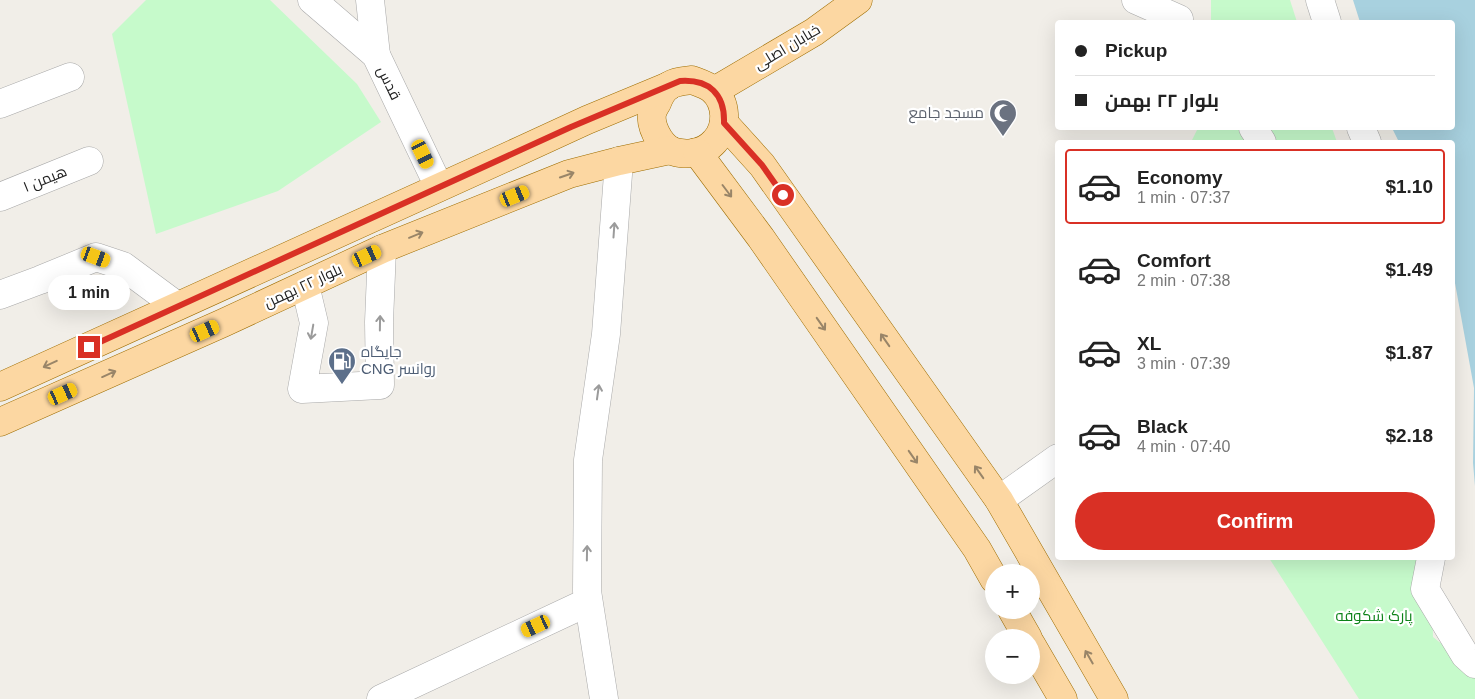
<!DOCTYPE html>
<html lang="en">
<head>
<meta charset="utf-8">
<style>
  body { margin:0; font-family:Arial,Cairo,sans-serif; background:#f6f6f6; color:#222; height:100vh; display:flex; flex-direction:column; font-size:19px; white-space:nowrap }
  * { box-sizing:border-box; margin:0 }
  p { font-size:16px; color:#767676 }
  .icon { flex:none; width:28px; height:28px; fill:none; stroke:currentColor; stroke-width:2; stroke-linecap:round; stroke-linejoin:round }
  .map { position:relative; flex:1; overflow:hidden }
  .drawer { position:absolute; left:1055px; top:140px; width:400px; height:420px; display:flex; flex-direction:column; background:#fff; border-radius:5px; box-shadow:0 5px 20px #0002 }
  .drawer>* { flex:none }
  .banner { position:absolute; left:1055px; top:20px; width:400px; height:110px; border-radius:5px; box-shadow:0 5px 20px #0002; display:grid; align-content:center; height:110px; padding:0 20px; background:#fff }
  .tools { position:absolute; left:985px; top:564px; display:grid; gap:10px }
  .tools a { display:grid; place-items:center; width:55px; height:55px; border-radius:50%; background:#fff; box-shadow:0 5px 20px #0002; font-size:25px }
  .end { position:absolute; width:22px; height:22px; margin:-11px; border:6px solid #d93025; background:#fff; box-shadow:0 0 0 2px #fff }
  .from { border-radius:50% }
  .bubble { position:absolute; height:35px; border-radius:18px; background:#fff; box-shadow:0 5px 20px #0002; font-size:16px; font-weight:800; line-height:35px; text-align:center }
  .car { position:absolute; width:15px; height:30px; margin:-15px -8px; border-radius:6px; box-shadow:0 0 4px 1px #0007; background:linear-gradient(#f5c518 24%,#345 0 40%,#f5c518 0 76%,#345 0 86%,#f5c518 0) }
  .banner b { display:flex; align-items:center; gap:18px; height:48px; font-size:19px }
  .banner b+b { border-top:1px solid #e0e0e0 }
  .banner i { width:12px; height:12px; background:#222 }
  ul { padding:9px 0 0; list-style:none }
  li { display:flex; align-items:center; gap:15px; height:75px; margin:0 10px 8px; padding:0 10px; border:2px solid transparent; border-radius:5px }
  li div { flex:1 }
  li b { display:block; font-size:19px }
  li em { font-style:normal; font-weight:800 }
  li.current { border-color:#d93025 }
  li>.icon { width:45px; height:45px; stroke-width:1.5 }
  .button { display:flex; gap:10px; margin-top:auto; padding:10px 20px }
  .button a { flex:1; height:58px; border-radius:30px; background:#d93025; color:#fff; font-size:20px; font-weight:800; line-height:58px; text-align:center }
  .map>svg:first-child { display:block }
  .park { fill:#c6facb }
  .water { fill:#a8d1df }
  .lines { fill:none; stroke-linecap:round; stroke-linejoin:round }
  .minor-casing { stroke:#a8a8a8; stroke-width:29 }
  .major-casing { stroke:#9e6d00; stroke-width:29 }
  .minor { stroke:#fff; stroke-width:28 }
  .major { stroke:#fcd7a2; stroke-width:28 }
  .oneway { stroke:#998568 }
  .oneway2 { stroke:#9b9b9b }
  .route { stroke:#d93025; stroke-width:6 }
  .labels { text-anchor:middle; stroke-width:4.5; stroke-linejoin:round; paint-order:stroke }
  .street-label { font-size:15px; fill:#212121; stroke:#fff }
  .worship-label { font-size:15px; fill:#5b616d; stroke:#fff; text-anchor:end }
  .service-label { font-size:15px; fill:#4e5e75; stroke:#fff; text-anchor:start }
  .park-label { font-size:15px; fill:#0c8218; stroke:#fff }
</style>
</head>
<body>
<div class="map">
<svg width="1475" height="699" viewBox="0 0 1475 699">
  <rect width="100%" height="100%" fill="#f1eee8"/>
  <g class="park">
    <polygon points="146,0 270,0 357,84 381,122 278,191 156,234 112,34"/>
    <polygon points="1211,0 1290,0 1297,22 1211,22"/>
    <polygon points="1198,128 1332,128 1337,142 1191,142"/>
    <polygon points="1269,558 1431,558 1433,637 1475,670 1475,699 1359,699"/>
  </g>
  <polygon class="water" points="1353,0 1475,0 1475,486 1473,463 1474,388 1453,272 1452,142 1399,142 1392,128 1452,128 1452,22 1360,22"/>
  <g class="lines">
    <g class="minor-casing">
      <g id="minor">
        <polyline points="312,0 376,55 439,187"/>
        <polyline points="370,0 376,55"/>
        <polyline points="1136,0 1179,19"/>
        <polyline points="1320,0 1327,22"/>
        <polyline points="0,104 70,77"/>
        <polyline points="1253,128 1262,142"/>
        <polyline points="1361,128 1367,142"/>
        <polyline points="0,197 89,161"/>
        <polyline points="305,285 314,323 302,389 380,385 379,322 382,249"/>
        <polyline points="0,295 40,280 96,257 123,266 177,306"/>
        <polyline points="999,500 1058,458"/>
        <polyline points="1431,558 1425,589 1465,655 1475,664"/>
        <polyline points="381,699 588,602"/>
        <polyline points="604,699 587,591 588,460 606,334 619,161"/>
      </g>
    </g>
    <g class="major-casing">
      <g id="major">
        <path d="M 692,80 C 700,83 707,85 713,90 C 727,103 728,127 715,141 C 709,148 701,152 692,153 C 685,154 675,153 670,150 C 659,143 650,126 652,113 C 653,110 655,106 657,103 C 660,95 663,89 670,85 C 677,81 684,81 692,80 Z"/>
        <polyline points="714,91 814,32 858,0"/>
        <polyline points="724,123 762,165 999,500 1114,699"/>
        <polyline points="697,152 761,238 977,549 994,579"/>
        <polyline points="0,387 524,149 587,120 669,86"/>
        <polyline points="0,422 223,323 382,249 569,174 619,161 670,150"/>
        <polyline points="1012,610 1028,638"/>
        <polyline points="1031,644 1063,699"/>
      </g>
    </g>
    <use href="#minor" class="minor"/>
    <use href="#major" class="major"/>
  </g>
  <defs><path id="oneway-shaft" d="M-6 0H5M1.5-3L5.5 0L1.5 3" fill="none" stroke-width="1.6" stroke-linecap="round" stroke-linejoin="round" transform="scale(1.25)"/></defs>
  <g class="oneway">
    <use href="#oneway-shaft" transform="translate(567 175) rotate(-19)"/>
    <use href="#oneway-shaft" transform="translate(727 191) rotate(53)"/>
    <use href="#oneway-shaft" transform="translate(416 235) rotate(-22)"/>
    <use href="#oneway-shaft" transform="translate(821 324) rotate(55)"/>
    <use href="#oneway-shaft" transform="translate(885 340) rotate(-125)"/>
    <use href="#oneway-shaft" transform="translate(50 364) rotate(155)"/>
    <use href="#oneway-shaft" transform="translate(109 374) rotate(-24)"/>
    <use href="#oneway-shaft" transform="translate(913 457) rotate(55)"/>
    <use href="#oneway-shaft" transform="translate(979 472) rotate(-125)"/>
    <use href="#oneway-shaft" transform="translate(1089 657) rotate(-120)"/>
  </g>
  <g class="oneway2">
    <use href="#oneway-shaft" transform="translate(614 230) rotate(-86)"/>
    <use href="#oneway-shaft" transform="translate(380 323) rotate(-89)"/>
    <use href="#oneway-shaft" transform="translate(312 332) rotate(100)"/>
    <use href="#oneway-shaft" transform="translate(598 392) rotate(-82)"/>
    <use href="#oneway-shaft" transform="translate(587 553) rotate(-89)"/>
  </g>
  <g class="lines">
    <path class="route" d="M 89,347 L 571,127 L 680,81 C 709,79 725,94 724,123 L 762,165 L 783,195"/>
  </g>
  <defs>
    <g id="mosque-pin" transform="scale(1.4375)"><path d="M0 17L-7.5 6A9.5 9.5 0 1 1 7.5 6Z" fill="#6b7280" stroke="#fff"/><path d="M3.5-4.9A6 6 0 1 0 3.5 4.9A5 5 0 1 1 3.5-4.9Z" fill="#fff"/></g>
    <g id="fuel-pin" transform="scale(1.4375)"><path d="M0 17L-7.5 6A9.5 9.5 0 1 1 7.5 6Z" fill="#5c6f8a" stroke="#fff"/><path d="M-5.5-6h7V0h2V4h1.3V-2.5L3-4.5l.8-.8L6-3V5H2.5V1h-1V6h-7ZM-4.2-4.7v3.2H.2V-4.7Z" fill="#fff"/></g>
  </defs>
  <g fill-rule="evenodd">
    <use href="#mosque-pin" x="1003" y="113"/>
    <use href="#fuel-pin" x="342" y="361"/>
  </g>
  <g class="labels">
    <g class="street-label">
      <text transform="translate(787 47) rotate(-31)" y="5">خیابان اصلی</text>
      <text transform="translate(389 83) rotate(64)" y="5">قدس</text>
      <text transform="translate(45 179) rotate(-22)" y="5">هیمن ۱</text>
      <text transform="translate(303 286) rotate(-25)" y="5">بلوار ۲۲ بهمن</text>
    </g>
    <g class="worship-label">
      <text x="984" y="118">مسجد جامع</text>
    </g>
    <g class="service-label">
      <text x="361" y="357">جایگاه<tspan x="361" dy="17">CNG روانسر</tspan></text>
    </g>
    <g class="park-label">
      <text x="1374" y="621">پارک شکوفه</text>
    </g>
  </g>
</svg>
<div class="tools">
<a>+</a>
<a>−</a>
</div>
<i class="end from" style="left:783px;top:195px"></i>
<i class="end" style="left:89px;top:347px"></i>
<div class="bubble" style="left:48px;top:275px;width:82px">1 min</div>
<i class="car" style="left:423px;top:154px;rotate:154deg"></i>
<i class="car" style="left:515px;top:196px;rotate:68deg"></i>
<i class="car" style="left:367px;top:256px;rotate:65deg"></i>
<i class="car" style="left:96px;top:257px;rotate:110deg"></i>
<i class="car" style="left:205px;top:331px;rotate:66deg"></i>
<i class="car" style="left:63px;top:394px;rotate:66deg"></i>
<i class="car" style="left:536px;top:626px;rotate:245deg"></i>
<div class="banner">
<b><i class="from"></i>Pickup</b>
<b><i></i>بلوار ۲۲ بهمن</b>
</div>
<section class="drawer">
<ul>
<li class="current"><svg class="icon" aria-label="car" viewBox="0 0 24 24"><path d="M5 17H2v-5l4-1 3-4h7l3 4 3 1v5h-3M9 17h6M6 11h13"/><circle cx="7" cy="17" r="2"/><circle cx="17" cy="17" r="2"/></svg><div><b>Economy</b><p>1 min · 07:37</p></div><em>$1.10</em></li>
<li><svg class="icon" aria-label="car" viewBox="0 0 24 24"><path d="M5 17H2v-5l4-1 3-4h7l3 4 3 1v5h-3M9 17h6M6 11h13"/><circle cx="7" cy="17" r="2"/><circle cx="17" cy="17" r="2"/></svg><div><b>Comfort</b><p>2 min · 07:38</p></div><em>$1.49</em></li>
<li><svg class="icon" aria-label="car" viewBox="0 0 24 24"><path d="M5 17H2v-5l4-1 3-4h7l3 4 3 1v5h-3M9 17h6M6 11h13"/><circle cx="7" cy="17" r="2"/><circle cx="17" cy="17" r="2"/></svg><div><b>XL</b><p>3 min · 07:39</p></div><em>$1.87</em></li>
<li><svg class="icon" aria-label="car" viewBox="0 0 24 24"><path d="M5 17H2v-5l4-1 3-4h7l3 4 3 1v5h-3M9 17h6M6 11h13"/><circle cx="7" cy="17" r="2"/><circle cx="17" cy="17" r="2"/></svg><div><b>Black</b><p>4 min · 07:40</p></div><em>$2.18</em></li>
</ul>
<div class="button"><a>Confirm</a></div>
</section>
</div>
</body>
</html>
